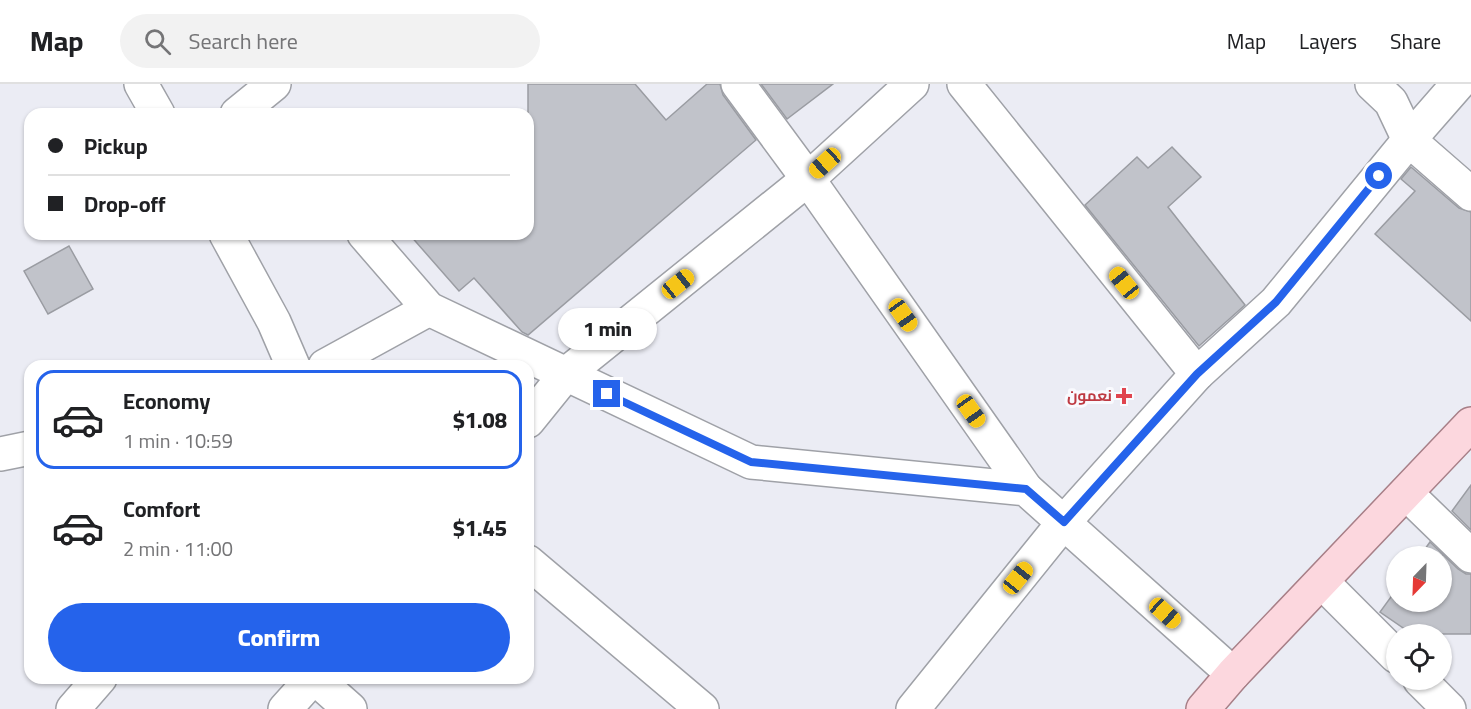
<!DOCTYPE html>
<html lang="en">
<head>
<meta charset="utf-8">
<style>
  body { margin:0; font-family:Georgia,Cairo,serif; background:#f2f2f2; color:#202124; height:100vh; display:flex; flex-direction:column; font-size:22px; white-space:nowrap }
  * { box-sizing:border-box; margin:0 }
  p { font-size:20px; color:#757577 }
  .icon { flex:none; width:33px; height:33px; fill:none; stroke:currentColor; stroke-width:2; stroke-linecap:round; stroke-linejoin:round }
  .map { position:relative; flex:1; overflow:hidden }
  .details { position:absolute; left:24px; top:276px; width:510px; height:324px; display:flex; flex-direction:column; background:#fff; border-radius:18px; box-shadow:0 2px 4px #0004 }
  .details>* { flex:none }
  .hud { position:absolute; left:24px; top:24px; width:510px; height:132px; border-radius:18px; box-shadow:0 2px 4px #0004; display:grid; align-content:center; height:132px; padding:0 24px; background:#fff }
  .needle { width:39px; rotate:203deg }
  .buttons { position:absolute; left:1386px; top:462px; display:grid; gap:12px }
  .buttons a { display:grid; place-items:center; width:66px; height:66px; border-radius:50%; background:#fff; box-shadow:0 2px 4px #0004; font-size:30px }
  .end { position:absolute; width:27px; height:27px; margin:-14px; border:8px solid #2563eb; background:#fff; box-shadow:0 0 0 3px #fff }
  .from { border-radius:50% }
  .bubble { position:absolute; height:42px; border-radius:21px; background:#fff; box-shadow:0 2px 4px #0004; font-size:20px; font-weight:800; line-height:42px; text-align:center }
  .car { position:absolute; width:18px; height:36px; margin:-18px -9px; border-radius:8px; box-shadow:0 0 4px 2px #0007; background:linear-gradient(#f5c518 24%,#345 0 40%,#f5c518 0 76%,#345 0 86%,#f5c518 0) }
  .hud b { display:flex; align-items:center; gap:21px; height:57px; font-size:22px }
  .hud b+b { border-top:2px solid #e0e0e0 }
  .hud i { width:15px; height:15px; background:#202124 }
  ul { padding:10px 0 0; list-style:none }
  li { display:flex; align-items:center; gap:18px; height:99px; margin:0 12px 9px; padding:0 12px; border:3px solid transparent; border-radius:18px }
  li div { flex:1 }
  li b { display:block; font-size:22px }
  li em { font-style:normal; font-weight:800 }
  li.selected { border-color:#2563eb }
  li>.icon { width:54px; height:54px; stroke-width:1.5 }
  .primary-button { display:flex; gap:12px; margin-top:auto; padding:12px 24px }
  .primary-button a { flex:1; height:69px; border-radius:36px; background:#2563eb; color:#fff; font-size:24px; font-weight:800; line-height:69px; text-align:center }
  header { display:flex; align-items:center; gap:36px; box-sizing:border-box; height:84px; padding:0 30px; background:#fff; border-bottom:2px solid #e0e0e0 }
  header strong { font-size:28px }
  nav { display:flex; gap:33px; margin-inline-start:auto; font-size:21px }
  .search { width:420px; height:54px; background:#f2f2f2; display:flex; align-items:center; gap:15px; box-sizing:border-box; padding:0 21px; border-radius:33px; color:#757577; font-size:22px }
  .map>svg:first-child { display:block }
  .building { fill:#c1c3ca; stroke:#9a9ca2; stroke-width:1.5 }
  .lines { fill:none; stroke-linecap:round; stroke-linejoin:round }
  .minor-casing { stroke:#9fa1a7; stroke-width:36 }
  .major-casing { stroke:#a77f87; stroke-width:36 }
  .minor { stroke:#fff; stroke-width:33 }
  .major { stroke:#fcd7de; stroke-width:33 }
  .route { stroke:#2563eb; stroke-width:8 }
  .health-dot { fill:#e0444e; stroke:#f9fafe; stroke-width:2 }
  .labels { text-anchor:middle; stroke-width:6; stroke-linejoin:round; paint-order:stroke }
  .health-label { font-size:15px; font-weight:bold; fill:#be3a42; stroke:#f9fafe; text-anchor:end }
</style>
</head>
<body>
<header>
<strong>Map</strong>
<div class="search"><svg class="icon" aria-label="search" viewBox="0 0 24 24"><circle cx="10" cy="10" r="6"/><path d="M15 15l6 6"/></svg>Search here</div>
<nav><a>Map</a><a>Layers</a><a>Share</a></nav>
</header>
<div class="map">
<svg width="1471" height="625" viewBox="0 0 1471 625">
  <rect width="100%" height="100%" fill="#ebecf4"/>
  <g class="building">
    <polygon points="528,0 635,0 666,36 707,0 720,0 723,11 756,56 528,251 522,248 474,194 459,207 409,150 528,150"/>
    <polygon points="761,0 833,0 787,35"/>
    <polygon points="1172,63 1201,93 1168,123 1245,221 1199,262 1085,121 1137,73 1148,84"/>
    <polygon points="1411,83 1459,124 1471,128 1471,237 1375,150 1415,107 1401,95"/>
    <polygon points="69,162 93,205 48,230 24,187"/>
    <polygon points="1471,401 1471,446 1452,427"/>
    <polygon points="1430,458 1458,485 1466,490 1471,490 1471,550 1412,550 1380,528 1396,506 1396,518 1442,518 1442,472 1420,472"/>
  </g>
  <g class="lines">
    <g class="minor-casing">
      <g id="minor">
        <polyline points="141,0 158,30"/>
        <polyline points="738,0 808,95 1026,405"/>
        <polyline points="964,0 1197,290"/>
        <polyline points="1372,0 1391,18 1409,56 1471,110"/>
        <polyline points="237,30 274,0"/>
        <polyline points="226,150 274,238 293,282"/>
        <polyline points="364,150 429,225 751,378 1026,405 1233,590"/>
        <polyline points="325,282 429,225"/>
        <polyline points="528,337 566,290 808,95 912,0"/>
        <polyline points="0,370 30,364"/>
        <polyline points="1406,409 1471,472"/>
        <polyline points="528,478 702,625"/>
        <polyline points="1322,498 1396,572"/>
        <polyline points="315,594 350,625"/>
        <polyline points="1420,596 1449,625"/>
        <polyline points="73,625 100,594"/>
        <polyline points="285,625 313,594"/>
        <polyline points="913,625 1064,438 1197,290 1276,218 1409,56 1458,0"/>
      </g>
    </g>
    <g class="major-casing">
      <polyline id="major" points="1203,625 1233,590 1471,340"/>
    </g>
    <use href="#minor" class="minor"/>
    <use href="#major" class="major"/>
  </g>
  <g class="lines">
    <polyline class="route" points="607,310 751,378 1026,405 1064,438 1197,290 1276,218 1379,92"/>
  </g>
  <path class="health-dot" d="M1121 303h6v6h6v6h-6v6h-6v-6h-6v-6h6z"/>
  <g class="labels">
    <g class="health-label">
      <text x="1112" y="317">نعمون</text>
    </g>
  </g>
</svg>
<div class="buttons">
<a><svg class="needle" viewBox="-14 -14 28 28"><path d="M0-13l5 13h-10z" fill="#e53935"/><path d="M0 13l5-13h-10z" fill="#757577"/></svg></a>
<a><svg class="icon" aria-label="locate" viewBox="0 0 24 24"><circle cx="12" cy="12" r="6"/><path d="M12 2v4M12 18v4M2 12h4M18 12h4"/></svg></a>
</div>
<i class="end from" style="left:1379px;top:92px"></i>
<i class="end" style="left:607px;top:310px"></i>
<div class="bubble" style="left:558px;top:224px;width:99px">1 min</div>
<i class="car" style="left:825px;top:79px;rotate:228deg"></i>
<i class="car" style="left:1124px;top:199px;rotate:321deg"></i>
<i class="car" style="left:678px;top:200px;rotate:51deg"></i>
<i class="car" style="left:903px;top:231px;rotate:145deg"></i>
<i class="car" style="left:971px;top:327px;rotate:145deg"></i>
<i class="car" style="left:1018px;top:494px;rotate:39deg"></i>
<i class="car" style="left:1165px;top:529px;rotate:132deg"></i>
<div class="hud">
<b><i class="from"></i>Pickup</b>
<b><i></i>Drop-off</b>
</div>
<section class="details">
<ul>
<li class="selected"><svg class="icon" aria-label="car" viewBox="0 0 24 24"><path d="M5 17H2v-5l4-1 3-4h7l3 4 3 1v5h-3M9 17h6M6 11h13"/><circle cx="7" cy="17" r="2"/><circle cx="17" cy="17" r="2"/></svg><div><b>Economy</b><p>1 min · 10:59</p></div><em>$1.08</em></li>
<li><svg class="icon" aria-label="car" viewBox="0 0 24 24"><path d="M5 17H2v-5l4-1 3-4h7l3 4 3 1v5h-3M9 17h6M6 11h13"/><circle cx="7" cy="17" r="2"/><circle cx="17" cy="17" r="2"/></svg><div><b>Comfort</b><p>2 min · 11:00</p></div><em>$1.45</em></li>
</ul>
<div class="primary-button"><a>Confirm</a></div>
</section>
</div>
</body>
</html>
